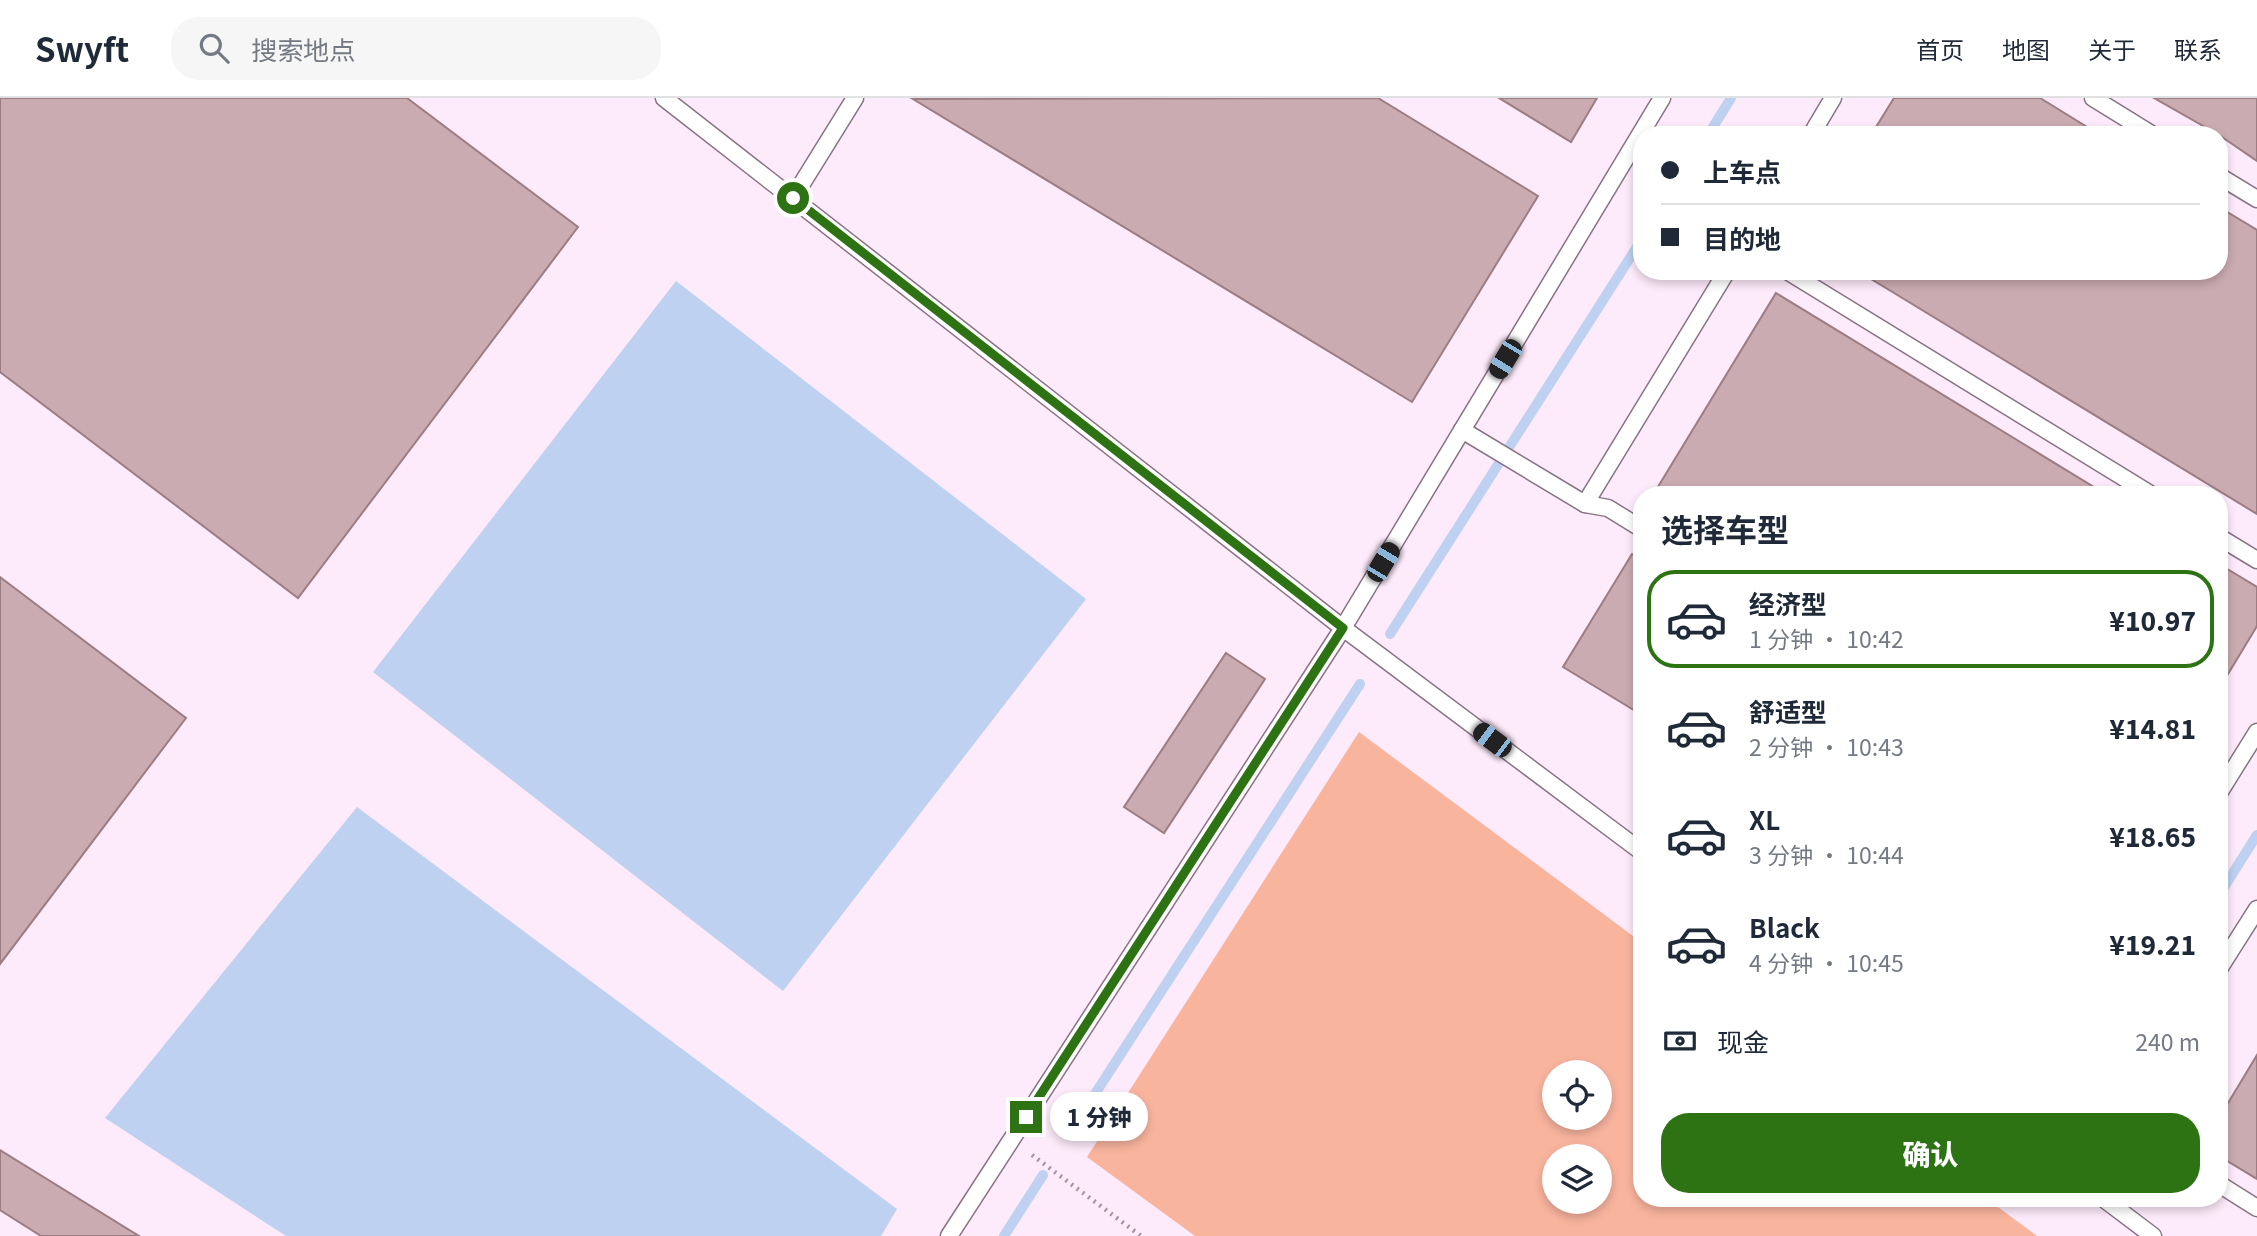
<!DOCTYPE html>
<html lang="zh">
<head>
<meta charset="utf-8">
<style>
  body { margin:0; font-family:Georgia,"Noto Sans SC",serif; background:#f6f6f7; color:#1f2937; height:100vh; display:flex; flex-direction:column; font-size:26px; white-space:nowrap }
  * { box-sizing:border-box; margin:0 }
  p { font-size:23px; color:#747a83 }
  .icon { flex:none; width:38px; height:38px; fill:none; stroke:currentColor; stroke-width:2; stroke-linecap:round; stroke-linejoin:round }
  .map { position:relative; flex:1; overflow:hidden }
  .side { position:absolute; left:1633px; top:388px; width:595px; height:721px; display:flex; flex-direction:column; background:#fff; border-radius:28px; box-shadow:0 4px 10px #0003 }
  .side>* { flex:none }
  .banner { position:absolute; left:1633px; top:28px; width:595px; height:154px; border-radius:28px; box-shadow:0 4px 10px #0003; display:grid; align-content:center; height:154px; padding:0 28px; background:#fff }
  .controls { position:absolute; left:1542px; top:962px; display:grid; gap:14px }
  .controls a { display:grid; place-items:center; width:70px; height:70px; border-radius:50%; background:#fff; box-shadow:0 4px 10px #0003; font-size:35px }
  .end { position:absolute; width:32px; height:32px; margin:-16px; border:9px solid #2d7314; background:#fff; box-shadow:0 0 0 4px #fff }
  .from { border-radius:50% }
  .bubble { position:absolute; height:49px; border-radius:24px; background:#fff; box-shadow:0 4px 10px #0003; font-size:23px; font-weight:800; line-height:49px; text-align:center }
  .car { position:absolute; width:21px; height:42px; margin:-21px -10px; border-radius:9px; box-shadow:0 0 5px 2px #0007; background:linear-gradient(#222 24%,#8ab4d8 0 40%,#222 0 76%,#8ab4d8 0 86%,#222 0) }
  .banner b { display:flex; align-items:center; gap:24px; height:66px; font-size:26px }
  .banner b+b { border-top:2px solid #e0e1e3 }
  .banner i { width:18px; height:18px; background:#1f2937 }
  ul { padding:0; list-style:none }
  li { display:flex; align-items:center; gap:21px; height:98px; margin:0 14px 10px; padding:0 14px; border:4px solid transparent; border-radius:28px }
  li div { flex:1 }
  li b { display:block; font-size:26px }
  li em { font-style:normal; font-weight:800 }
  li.on { border-color:#2d7314 }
  li>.icon { width:63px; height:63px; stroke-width:1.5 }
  h2 { padding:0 28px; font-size:32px; line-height:84px }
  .pay { display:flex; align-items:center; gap:18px; height:77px; padding:0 28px; font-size:26px }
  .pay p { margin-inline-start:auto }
  .action { display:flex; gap:14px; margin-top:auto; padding:14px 28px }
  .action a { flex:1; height:80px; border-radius:28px; background:#2d7314; color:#fff; font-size:28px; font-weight:800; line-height:80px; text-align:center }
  header { display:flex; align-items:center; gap:42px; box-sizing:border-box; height:98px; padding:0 35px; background:#fff; border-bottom:2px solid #e0e1e3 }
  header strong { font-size:33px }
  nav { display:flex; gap:38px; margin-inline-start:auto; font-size:24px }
  .search { width:490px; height:63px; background:#f6f6f7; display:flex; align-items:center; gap:18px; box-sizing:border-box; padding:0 24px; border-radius:28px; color:#747a83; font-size:26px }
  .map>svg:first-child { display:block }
  .green { fill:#f9b49e; fill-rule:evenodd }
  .water { fill:#bfd1f1 }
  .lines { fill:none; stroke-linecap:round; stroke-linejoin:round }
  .stream { stroke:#bfd1f1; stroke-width:10 }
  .building { fill:#cbabb2; stroke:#9b7d83; stroke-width:2 }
  .service-casing { stroke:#887385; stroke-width:19 }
  .path { stroke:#a2939f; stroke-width:4.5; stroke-dasharray:2 5; stroke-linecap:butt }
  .service { stroke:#fff; stroke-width:16 }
  .route { stroke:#2d7314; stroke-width:9 }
</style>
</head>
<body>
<header>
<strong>Swyft</strong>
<div class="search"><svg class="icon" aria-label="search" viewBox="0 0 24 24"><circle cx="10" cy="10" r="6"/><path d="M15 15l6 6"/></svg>搜索地点</div>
<nav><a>首页</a><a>地图</a><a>关于</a><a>联系</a></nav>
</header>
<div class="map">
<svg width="2257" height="1138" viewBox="0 0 2257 1138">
  <rect width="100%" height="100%" fill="#fdeafa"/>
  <path class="green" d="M 1359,634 L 1641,844 L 1642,1101 L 1987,1101 L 2037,1138 L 1195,1138 L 1087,1059 ZM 1554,975 L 1600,975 L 1600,1020 L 1554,1020 ZM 1554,1059 L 1600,1059 L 1600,1104 L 1554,1104 Z"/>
  <g class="water">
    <polygon points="676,183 1086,501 783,893 373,574"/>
    <polygon points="357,709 897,1111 881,1138 286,1138 105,1020"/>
  </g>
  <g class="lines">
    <g class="stream">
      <polyline points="1708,37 1731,0"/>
      <polyline points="1390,536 1642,141"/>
      <polyline points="2219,797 2257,737"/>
      <polyline points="1071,1033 1360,586"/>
      <polyline points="1004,1138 1043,1077"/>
    </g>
  </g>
  <g class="building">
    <polygon points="0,0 407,0 578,129 298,500 0,274"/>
    <polygon points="1378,0 1538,98 1412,304 913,1"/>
    <polygon points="1499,0 1597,0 1571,44"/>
    <polygon points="1894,0 2040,0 2100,37 1871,37"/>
    <polygon points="2154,0 2257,0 2257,63 2219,37"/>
    <polygon points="2219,109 2257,132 2257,416 1858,173 2219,173"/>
    <polygon points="1776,195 2107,397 1653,397"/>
    <polygon points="1632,456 1642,462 1642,617 1563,569"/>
    <polygon points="2219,466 2257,489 2257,528 2219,591"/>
    <polygon points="0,479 186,620 0,866"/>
    <polygon points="1226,555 1265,581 1164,735 1124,709"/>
    <polygon points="2257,957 2257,1081 2219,1058 2219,1020"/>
    <polygon points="0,1052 139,1138 41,1138 0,1112"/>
  </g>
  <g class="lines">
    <g class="service-casing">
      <g id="service">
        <polyline points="664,0 1343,530 1642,754"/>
        <polyline points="2093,0 2153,37"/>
        <polyline points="1811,37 1833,0"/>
        <polyline points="2219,78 2257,101"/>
        <polyline points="793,100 855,0"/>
        <polyline points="1787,173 2152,397"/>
        <polyline points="1462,332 1585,406 1608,410 1642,431"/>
        <polyline points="1585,406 1727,173"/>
        <polyline points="2219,439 2257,462"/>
        <polyline points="2219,695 2257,634"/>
        <polyline points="2219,871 2257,811"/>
        <polyline points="2219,1086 2257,1110"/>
        <polyline points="2104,1101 2153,1138"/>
        <polyline points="949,1138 1343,530 1662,0"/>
      </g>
    </g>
    <polyline class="path" points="1032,1057 1141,1138"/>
    <use href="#service" class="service"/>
  </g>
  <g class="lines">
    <polyline class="route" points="793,100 1343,530 1026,1019"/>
  </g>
</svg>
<div class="controls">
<a><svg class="icon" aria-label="locate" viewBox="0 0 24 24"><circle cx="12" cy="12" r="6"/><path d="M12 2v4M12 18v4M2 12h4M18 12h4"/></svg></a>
<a><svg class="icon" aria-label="layers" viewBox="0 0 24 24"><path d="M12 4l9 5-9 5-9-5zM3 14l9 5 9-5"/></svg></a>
</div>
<i class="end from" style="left:793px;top:100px"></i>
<i class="end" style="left:1026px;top:1019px"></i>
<div class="bubble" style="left:1050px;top:994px;width:98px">1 分钟</div>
<i class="car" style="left:1505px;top:261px;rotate:211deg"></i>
<i class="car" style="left:1383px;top:464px;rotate:31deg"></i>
<i class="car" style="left:1492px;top:642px;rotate:307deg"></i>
<div class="banner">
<b><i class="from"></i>上车点</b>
<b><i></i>目的地</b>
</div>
<section class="side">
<h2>选择车型</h2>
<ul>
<li class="on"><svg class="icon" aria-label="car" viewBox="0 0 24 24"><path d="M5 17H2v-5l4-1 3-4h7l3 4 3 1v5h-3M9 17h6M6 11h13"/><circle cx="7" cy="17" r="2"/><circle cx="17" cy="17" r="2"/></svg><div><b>经济型</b><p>1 分钟 · 10:42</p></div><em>¥10.97</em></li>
<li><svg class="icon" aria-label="car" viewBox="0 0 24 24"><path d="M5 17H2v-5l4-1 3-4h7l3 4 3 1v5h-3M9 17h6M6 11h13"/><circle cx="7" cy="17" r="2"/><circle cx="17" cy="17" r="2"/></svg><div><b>舒适型</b><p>2 分钟 · 10:43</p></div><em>¥14.81</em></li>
<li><svg class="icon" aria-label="car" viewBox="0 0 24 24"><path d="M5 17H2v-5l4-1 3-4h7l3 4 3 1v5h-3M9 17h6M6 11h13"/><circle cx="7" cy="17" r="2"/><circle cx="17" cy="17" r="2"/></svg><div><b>XL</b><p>3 分钟 · 10:44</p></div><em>¥18.65</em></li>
<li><svg class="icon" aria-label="car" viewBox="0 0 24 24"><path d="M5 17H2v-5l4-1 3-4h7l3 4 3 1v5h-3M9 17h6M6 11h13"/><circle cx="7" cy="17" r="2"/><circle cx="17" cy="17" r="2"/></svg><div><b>Black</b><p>4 分钟 · 10:45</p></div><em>¥19.21</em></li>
</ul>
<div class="pay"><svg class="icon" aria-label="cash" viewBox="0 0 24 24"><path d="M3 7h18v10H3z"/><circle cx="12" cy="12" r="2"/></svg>现金<p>240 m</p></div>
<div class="action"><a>确认</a></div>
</section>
</div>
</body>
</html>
